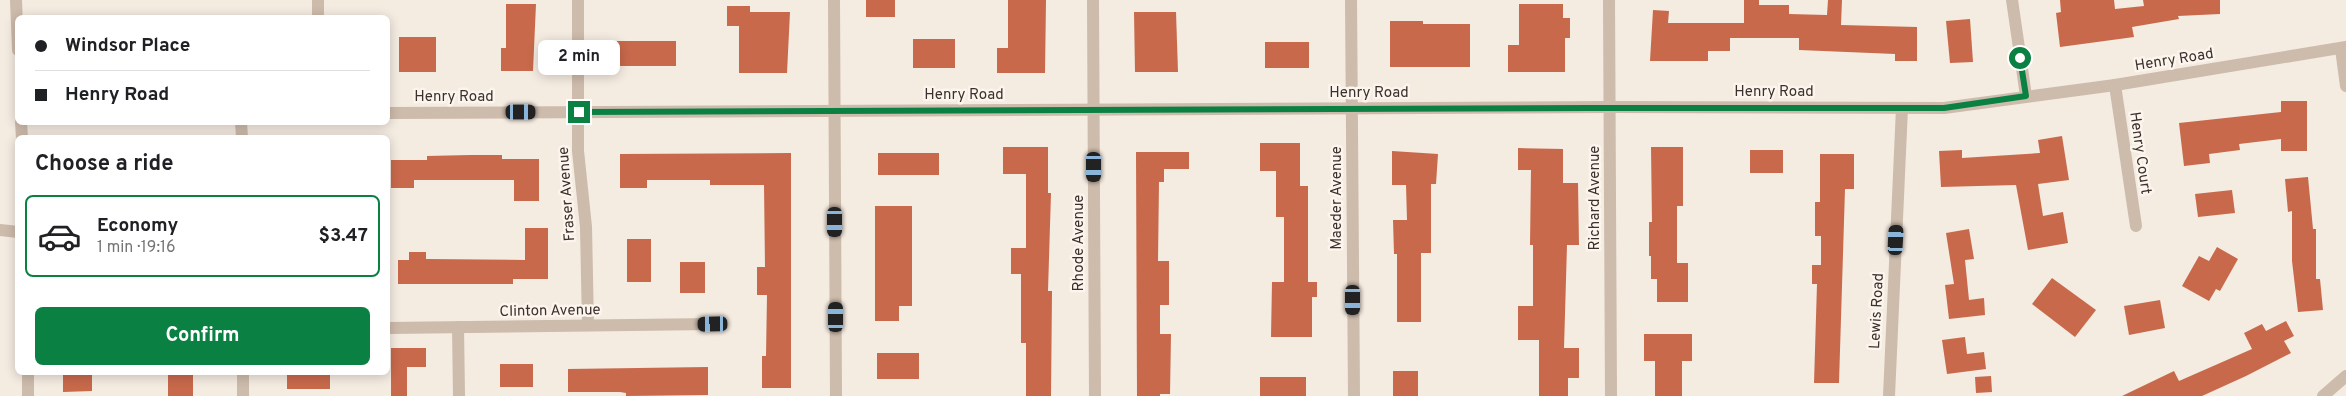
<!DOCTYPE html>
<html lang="en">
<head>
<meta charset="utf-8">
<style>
  body { margin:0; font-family:Overpass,sans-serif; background:#f2f2f2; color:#202124; height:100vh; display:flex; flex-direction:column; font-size:19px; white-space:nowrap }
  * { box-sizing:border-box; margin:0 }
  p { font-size:16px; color:#757577 }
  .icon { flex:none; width:28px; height:28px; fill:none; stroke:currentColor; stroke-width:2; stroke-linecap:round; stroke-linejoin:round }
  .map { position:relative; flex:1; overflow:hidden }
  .panel { position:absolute; left:15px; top:135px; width:375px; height:240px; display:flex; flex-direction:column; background:#fff; border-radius:8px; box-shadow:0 2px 12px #0003 }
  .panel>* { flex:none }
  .banner { position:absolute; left:15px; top:15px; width:375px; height:110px; border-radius:8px; box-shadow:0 2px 12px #0003; display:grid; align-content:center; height:110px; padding:0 20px; background:#fff }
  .end { position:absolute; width:22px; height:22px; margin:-11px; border:6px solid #0b8043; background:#fff; box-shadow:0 0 0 2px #fff }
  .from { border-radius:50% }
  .bubble { position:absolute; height:35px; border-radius:8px; background:#fff; box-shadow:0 2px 12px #0003; font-size:16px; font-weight:700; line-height:35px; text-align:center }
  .car { position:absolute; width:15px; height:30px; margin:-15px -8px; border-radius:6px; box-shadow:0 0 4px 1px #0007; background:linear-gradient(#222 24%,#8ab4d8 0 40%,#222 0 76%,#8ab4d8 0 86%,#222 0) }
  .banner b { display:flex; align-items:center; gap:18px; height:48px; font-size:19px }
  .banner b+b { border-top:1px solid #e0e0e0 }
  .banner i { width:12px; height:12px; background:#202124 }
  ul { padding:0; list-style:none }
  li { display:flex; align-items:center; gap:15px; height:82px; margin:0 10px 8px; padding:0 10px; border:2px solid transparent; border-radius:8px }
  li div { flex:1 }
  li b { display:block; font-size:19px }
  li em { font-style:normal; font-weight:700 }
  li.on { border-color:#0b8043 }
  li>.icon { width:45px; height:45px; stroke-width:1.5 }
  h2 { padding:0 20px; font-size:22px; line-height:60px }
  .cta { display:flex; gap:10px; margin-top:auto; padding:10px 20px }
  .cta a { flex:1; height:58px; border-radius:8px; background:#0b8043; color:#fff; font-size:20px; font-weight:700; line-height:58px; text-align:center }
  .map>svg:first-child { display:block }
  .building { fill:#c8694b }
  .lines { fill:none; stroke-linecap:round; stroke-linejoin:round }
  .minor { stroke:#cdbbac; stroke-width:12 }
  .tertiary { stroke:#cdbbac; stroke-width:12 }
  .route { stroke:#0b8043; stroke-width:6 }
  .labels { text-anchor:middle; stroke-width:5; stroke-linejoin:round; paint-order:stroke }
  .street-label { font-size:15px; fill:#3b302b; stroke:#fbf5ee }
</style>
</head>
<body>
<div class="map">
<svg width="2346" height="396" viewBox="0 0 2346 396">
  <rect width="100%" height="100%" fill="#f4ebe1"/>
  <g class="building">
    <rect x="866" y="0" width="29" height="17"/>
    <polygon points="1008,0 1046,0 1045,73 997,73 997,48 1008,48"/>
    <polygon points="1744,0 1759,0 1759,5 1789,5 1789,14 1827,15 1828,0 1842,0 1841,25 1917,27 1917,61 1895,61 1895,54 1799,50 1799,38 1730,38 1730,51 1708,51 1708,61 1650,61 1653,10 1669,11 1668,23 1744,23"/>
    <polygon points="2060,0 2114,0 2115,9 2144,6 2143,0 2220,0 2220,14 2178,16 2179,19 2132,27 2134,37 2060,47 2056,13 2061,12"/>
    <polygon points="506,4 536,4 533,71 501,71 501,48 506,48"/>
    <polygon points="1519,4 1563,4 1563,18 1570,18 1570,38 1565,38 1565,72 1508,72 1508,45 1519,45"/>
    <polygon points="727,6 750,6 750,12 790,12 787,73 739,73 739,26 727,26"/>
    <polygon points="1134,12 1176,12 1178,72 1135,72"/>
    <polygon points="1970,19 1973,62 1950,63 1946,21"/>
    <polygon points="1390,21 1423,21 1423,24 1470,24 1470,67 1390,67"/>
    <rect x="399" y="37" width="37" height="35"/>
    <rect x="913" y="39" width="42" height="29"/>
    <rect x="617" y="41" width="59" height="25"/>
    <rect x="1265" y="42" width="44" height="26"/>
    <polygon points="2281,101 2307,101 2307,151 2281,151 2281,139 2239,144 2240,150 2209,154 2210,163 2184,166 2179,123 2281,112"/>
    <polygon points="2062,136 2069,180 2038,184 2043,216 2063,212 2068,243 2028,250 2016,185 1941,187 1939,151 1962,150 1962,158 2040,153 2038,140"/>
    <polygon points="1260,143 1300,143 1300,186 1308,186 1308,282 1317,282 1317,297 1312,297 1312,337 1271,337 1272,282 1284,282 1284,217 1276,217 1276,171 1260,171"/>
    <polygon points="1003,147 1048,147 1048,193 1051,193 1048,291 1052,291 1051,396 1026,396 1026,343 1021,343 1021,274 1011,274 1011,248 1026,248 1026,174 1003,174"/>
    <polygon points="1651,147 1683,147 1683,206 1677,206 1677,263 1688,263 1688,302 1657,302 1657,279 1651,279 1651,256 1649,256 1649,222 1652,222"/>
    <polygon points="1518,148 1563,149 1563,183 1578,183 1579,245 1567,245 1564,348 1579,348 1579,378 1568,378 1568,396 1539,396 1539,340 1518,340 1518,306 1533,306 1533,245 1530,245 1531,170 1518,170"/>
    <rect x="1750" y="150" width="33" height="23"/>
    <polygon points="1392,151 1438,154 1436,184 1431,184 1431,253 1421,253 1421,322 1397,322 1397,254 1394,254 1393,220 1407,220 1406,185 1392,185"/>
    <polygon points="1136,152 1189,152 1189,169 1164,169 1164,182 1159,182 1158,261 1169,261 1169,305 1160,305 1160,334 1171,334 1170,394 1160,394 1160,396 1137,396"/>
    <polygon points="791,153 791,388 762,388 762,356 766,356 767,295 757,295 757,267 765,267 764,185 710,185 710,180 647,180 647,188 620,188 620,154"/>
    <rect x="878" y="153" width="61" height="22"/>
    <polygon points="1820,154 1854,154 1854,189 1845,189 1839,383 1814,383 1817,284 1812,284 1812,265 1821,265 1821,236 1815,236 1815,202 1820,202"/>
    <polygon points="470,155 502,155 502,159 539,159 539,201 514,201 514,180 414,180 414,188 391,188 391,160 427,160 427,156"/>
    <polygon points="2308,177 2313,229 2316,229 2316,279 2320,279 2323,310 2298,312 2292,261 2292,211 2288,212 2285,179"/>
    <polygon points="2232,190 2235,213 2198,217 2195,194"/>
    <polygon points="875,206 912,206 912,306 899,306 899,321 875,321"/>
    <polygon points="525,228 548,228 548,279 513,279 513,284 398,284 398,260 409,260 409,252 426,252 426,259 525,260"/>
    <polygon points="1969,229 1974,259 1965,260 1969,300 1984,298 1985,315 1949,319 1945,285 1954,284 1946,233"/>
    <rect x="627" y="239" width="24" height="43"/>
    <polygon points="2217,247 2238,259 2220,291 2216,289 2209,301 2182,286 2199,256 2209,261"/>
    <rect x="680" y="262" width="25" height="31"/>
    <polygon points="2052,278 2096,310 2075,337 2032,304"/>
    <polygon points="2160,300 2165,328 2129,335 2124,306"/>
    <polygon points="2286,321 2294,336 2284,341 2291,353 2246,376 2202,396 2122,396 2174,371 2179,381 2252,349 2244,333 2262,324 2266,331"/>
    <polygon points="1644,334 1692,334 1692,361 1682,361 1682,396 1655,396 1655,361 1644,361"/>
    <polygon points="1965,337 1967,354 1984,352 1986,369 1947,374 1942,340"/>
    <polygon points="391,348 426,348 426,367 407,367 407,396 391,396"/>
    <rect x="877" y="353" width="42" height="26"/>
    <rect x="500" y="364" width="33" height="23"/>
    <polygon points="708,367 708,395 626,396 626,393 620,392 568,392 568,369"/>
    <rect x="1393" y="371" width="25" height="25"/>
    <polygon points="63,372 92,372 92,391 63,392"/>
    <rect x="168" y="372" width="25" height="24"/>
    <rect x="287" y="372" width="43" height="17"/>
    <polygon points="1991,376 1992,392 1976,393 1975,377"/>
    <rect x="1260" y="377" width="46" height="19"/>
  </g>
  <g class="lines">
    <g class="minor">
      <polyline points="318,0 318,18"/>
      <polyline points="578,0 578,151 586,227 588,325"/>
      <polyline points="834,0 836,396"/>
      <polyline points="1093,0 1095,396"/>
      <polyline points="1351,0 1354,396"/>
      <polyline points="1609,0 1611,396"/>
      <polyline points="2012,0 2026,96"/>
      <polyline points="2341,49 2346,86"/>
      <polyline points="2115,85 2136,226"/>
      <polyline points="388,113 1610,107 1944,108 2115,85 2346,47"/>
      <polyline points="241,122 242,138"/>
      <polyline points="458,327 459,396"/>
      <polyline points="388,328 713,324"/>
      <polyline points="243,372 243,396"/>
      <polyline points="1889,396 1902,108"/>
      <polyline points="2323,396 2346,376"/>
    </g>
    <g class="tertiary">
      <polyline points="16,0 18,50"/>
      <polyline points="21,122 22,138"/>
      <polyline points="0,230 18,232"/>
      <polyline points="28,372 28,396"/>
    </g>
  </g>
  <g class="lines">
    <polyline class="route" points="579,112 1590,108 1944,108 2026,96 2020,58"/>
  </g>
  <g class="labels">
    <g class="street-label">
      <text transform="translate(2174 59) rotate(-9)" y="5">Henry Road</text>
      <text x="1774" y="96">Henry Road</text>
      <text x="1369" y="97">Henry Road</text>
      <text x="964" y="99">Henry Road</text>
      <text x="454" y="101">Henry Road</text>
      <text transform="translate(2141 153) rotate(82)" y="5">Henry Court</text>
      <text transform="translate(566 194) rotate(-94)" y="5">Fraser Avenue</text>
      <text transform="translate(1336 198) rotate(-90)" y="5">Maeder Avenue</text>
      <text transform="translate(1594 198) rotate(-90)" y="5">Richard Avenue</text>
      <text transform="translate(1078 243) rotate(-90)" y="5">Rhode Avenue</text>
      <text transform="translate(550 310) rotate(-1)" y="5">Clinton Avenue</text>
      <text transform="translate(1876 311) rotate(-87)" y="5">Lewis Road</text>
    </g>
  </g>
</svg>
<i class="end from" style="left:2020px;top:58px"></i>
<i class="end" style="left:579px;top:112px"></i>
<div class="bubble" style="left:538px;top:40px;width:82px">2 min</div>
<i class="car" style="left:521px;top:112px;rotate:90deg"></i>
<i class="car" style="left:1094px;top:167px;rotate:180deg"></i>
<i class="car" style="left:835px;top:222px;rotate:180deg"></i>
<i class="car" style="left:1896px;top:240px;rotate:3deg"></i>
<i class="car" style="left:1353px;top:300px;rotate:180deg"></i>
<i class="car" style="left:836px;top:317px;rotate:0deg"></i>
<i class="car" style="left:713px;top:324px;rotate:269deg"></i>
<div class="banner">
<b><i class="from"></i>Windsor Place</b>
<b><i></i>Henry Road</b>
</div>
<section class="panel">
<h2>Choose a ride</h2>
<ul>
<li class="on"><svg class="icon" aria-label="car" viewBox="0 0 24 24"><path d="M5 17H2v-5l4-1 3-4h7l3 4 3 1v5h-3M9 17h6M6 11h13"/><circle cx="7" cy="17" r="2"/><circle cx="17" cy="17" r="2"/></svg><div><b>Economy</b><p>1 min · 19:16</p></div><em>$3.47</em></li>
</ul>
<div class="cta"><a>Confirm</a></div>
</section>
</div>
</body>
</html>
